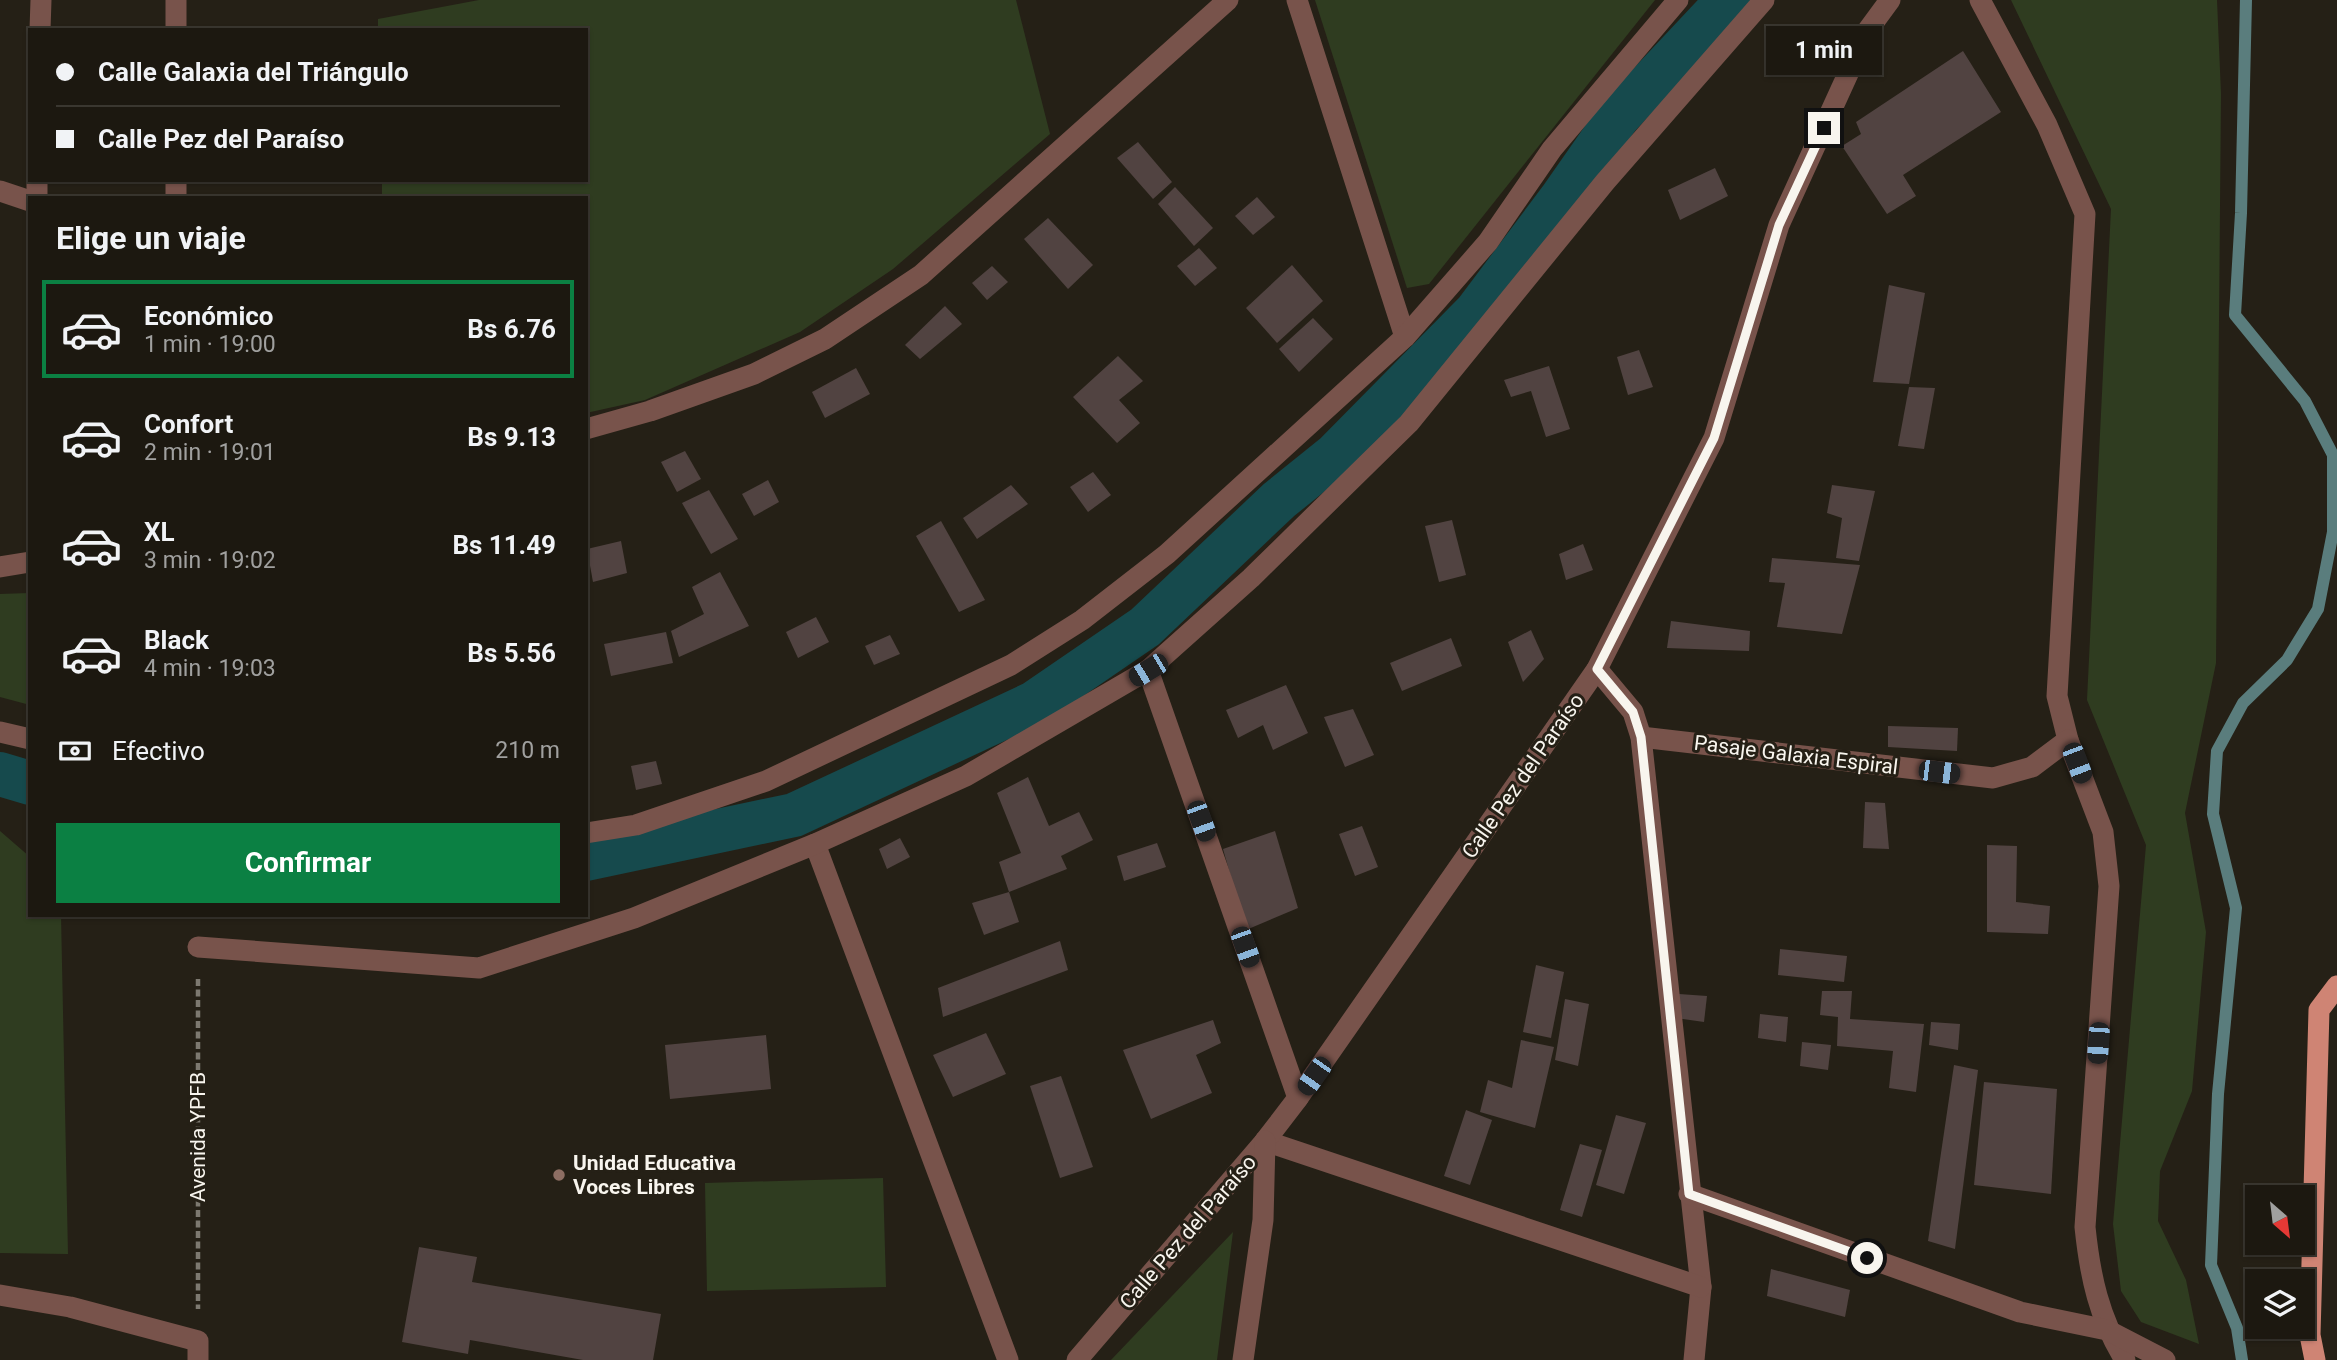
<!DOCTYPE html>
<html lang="es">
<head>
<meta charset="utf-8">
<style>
  body { margin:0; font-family:Roboto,sans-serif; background:#29251e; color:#f1f3f6; height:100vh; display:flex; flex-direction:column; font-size:26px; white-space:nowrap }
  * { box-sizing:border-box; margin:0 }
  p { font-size:23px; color:#a0a09f }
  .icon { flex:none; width:38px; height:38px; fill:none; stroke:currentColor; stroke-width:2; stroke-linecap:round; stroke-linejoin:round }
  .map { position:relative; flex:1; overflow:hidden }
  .panel { position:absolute; left:28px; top:196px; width:560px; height:721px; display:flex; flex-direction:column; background:#1c1810; border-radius:0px; box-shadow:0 2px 5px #0004,0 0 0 2px #3a3730 }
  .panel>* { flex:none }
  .top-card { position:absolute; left:28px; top:28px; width:560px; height:154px; border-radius:0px; box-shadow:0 2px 5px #0004,0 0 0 2px #3a3730; display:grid; align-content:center; height:154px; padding:0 28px; background:#1c1810 }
  .needle { width:46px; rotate:152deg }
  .controls { position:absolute; left:2245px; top:1185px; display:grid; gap:14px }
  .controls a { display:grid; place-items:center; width:70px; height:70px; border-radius:0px; background:#1c1810; box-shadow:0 2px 5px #0004,0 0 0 2px #3a3730; font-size:35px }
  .end { position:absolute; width:32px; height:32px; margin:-16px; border:9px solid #f8f5ee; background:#111; box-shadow:0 0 0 4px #111 }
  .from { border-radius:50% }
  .bubble { position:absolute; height:49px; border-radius:0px; background:#1c1810; box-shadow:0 2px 5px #0004,0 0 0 2px #3a3730; font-size:23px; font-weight:700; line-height:49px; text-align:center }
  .car { position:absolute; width:21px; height:42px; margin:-21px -10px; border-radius:9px; box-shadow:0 0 5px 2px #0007; background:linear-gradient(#222 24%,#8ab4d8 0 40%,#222 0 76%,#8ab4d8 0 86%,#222 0) }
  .top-card b { display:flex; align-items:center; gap:24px; height:66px; font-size:26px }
  .top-card b+b { border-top:2px solid #3a3730 }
  .top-card i { width:18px; height:18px; background:#f1f3f6 }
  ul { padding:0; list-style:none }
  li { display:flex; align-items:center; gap:21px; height:98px; margin:0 14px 10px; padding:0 14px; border:4px solid transparent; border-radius:0px }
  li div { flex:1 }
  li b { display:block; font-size:26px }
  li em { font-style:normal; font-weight:700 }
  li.active { border-color:#0b8043 }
  li>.icon { width:63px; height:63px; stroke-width:1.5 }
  h2 { padding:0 28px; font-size:32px; line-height:84px }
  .pay { display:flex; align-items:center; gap:18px; height:77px; padding:0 28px; font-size:26px }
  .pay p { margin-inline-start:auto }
  .primary-button { display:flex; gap:14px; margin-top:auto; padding:14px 28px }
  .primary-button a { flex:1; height:80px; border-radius:0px; background:#0b8043; color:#fff; font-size:28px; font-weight:700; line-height:80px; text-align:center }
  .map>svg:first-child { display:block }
  .green { fill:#2f3c20 }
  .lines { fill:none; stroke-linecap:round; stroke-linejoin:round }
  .stream { stroke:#5a7d7d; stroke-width:12 }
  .canal { stroke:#164a4d; stroke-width:44 }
  .building { fill:#514341 }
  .path { stroke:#7d7970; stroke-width:4.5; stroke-dasharray:7 3.5; stroke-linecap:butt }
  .minor { stroke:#78534b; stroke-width:21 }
  .major { stroke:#cf8474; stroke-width:21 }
  .route { stroke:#f8f5ee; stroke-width:9 }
  .education-dot { fill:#8d6e63; stroke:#252016; stroke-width:2.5 }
  .labels { text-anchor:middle; stroke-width:6; stroke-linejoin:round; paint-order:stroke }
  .street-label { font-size:21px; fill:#f8f5ee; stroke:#252016 }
  .poi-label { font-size:21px; font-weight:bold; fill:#f8f5ee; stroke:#252016; text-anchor:start }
</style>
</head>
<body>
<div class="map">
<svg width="2337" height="1360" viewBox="0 0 2337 1360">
  <rect width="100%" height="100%" fill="#252016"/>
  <g class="green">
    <polygon points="479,0 1016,0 1050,134 893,269 800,332 645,400 586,413 586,198 382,198 382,180 586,180 586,30 378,30 378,19"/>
    <polygon points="1315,0 1655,0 1429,284 1407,288"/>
    <polygon points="2011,0 2217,0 2221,94 2216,663 2185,813 2206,932 2192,1091 2160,1171 2158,1221 2186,1280 2199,1344 2141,1322 2121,1291 2113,1224 2146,845 2087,700 2111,209"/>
    <polygon points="30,593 30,705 0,697 0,594"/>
    <polygon points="0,831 30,857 30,915 61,915 68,1254 0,1253"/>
    <polygon points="883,1178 886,1287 707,1291 705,1183"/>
    <polygon points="1233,1232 1217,1360 1111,1360"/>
  </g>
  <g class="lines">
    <polyline class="stream" points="2242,1360 2237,1328 2211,1265 2218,1094 2236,908 2213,814 2217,751 2243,703 2287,660 2318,609 2333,532 2333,455 2305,401 2235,315 2241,213 2246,0"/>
    <g class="canal">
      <polyline points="0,774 30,783"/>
      <polyline points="586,859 794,815 1034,703 1145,627 1279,500 1336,454 1476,312 1560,200 1618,117 1728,0"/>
    </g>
  </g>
  <g class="building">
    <polygon points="1963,51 2001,112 1903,175 1916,196 1887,214 1842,146 1861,134 1856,122"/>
    <polygon points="1138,142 1172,182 1153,199 1117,158"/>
    <polygon points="1715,168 1728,196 1680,220 1668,190"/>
    <polygon points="1175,187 1213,228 1194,246 1158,204"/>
    <polygon points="1257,197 1275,217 1253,235 1235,216"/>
    <polygon points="1048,218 1093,265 1068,289 1024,239"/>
    <polygon points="1199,248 1217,268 1195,286 1177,266"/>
    <polygon points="1292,265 1323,301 1277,343 1246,308"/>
    <polygon points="992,266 1008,282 987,300 972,283"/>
    <polygon points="1889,285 1925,293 1909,384 1873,382"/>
    <polygon points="945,306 962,324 920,359 905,345"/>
    <polygon points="1313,318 1333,339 1299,372 1279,349"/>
    <polygon points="1639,350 1653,387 1628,395 1617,357"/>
    <polygon points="1118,356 1143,381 1119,400 1140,423 1117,443 1073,397"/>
    <polygon points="1549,366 1570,429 1546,437 1531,391 1511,397 1504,380"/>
    <polygon points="856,368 870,394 825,418 812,392"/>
    <polygon points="1909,387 1935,388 1924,449 1898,446"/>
    <polygon points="685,451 701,479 677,492 661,462"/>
    <polygon points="1093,472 1111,495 1088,512 1070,487"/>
    <polygon points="768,480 779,502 754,516 742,494"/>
    <polygon points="1011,485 1028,504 977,539 963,518"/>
    <polygon points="1832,485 1875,491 1859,561 1836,558 1842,518 1827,513"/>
    <polygon points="709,490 738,539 711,554 682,503"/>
    <polygon points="1452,520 1466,575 1439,582 1425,526"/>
    <polygon points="941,521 985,600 959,612 916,536"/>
    <polygon points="621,541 627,573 593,582 587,549"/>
    <polygon points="1583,544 1593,570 1566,580 1559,554"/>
    <polygon points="1772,558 1860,565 1842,634 1777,627 1785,583 1769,582"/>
    <polygon points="720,572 749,626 679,657 671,631 704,614 692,587"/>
    <polygon points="816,617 829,642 798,658 786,632"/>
    <polygon points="1671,621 1750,631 1749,651 1667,648"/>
    <polygon points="1531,630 1544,659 1523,682 1508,642"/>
    <polygon points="666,632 673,663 611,676 604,644"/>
    <polygon points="890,635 900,654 874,665 865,646"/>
    <polygon points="1451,638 1462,666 1402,691 1390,663"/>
    <polygon points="1286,685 1308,733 1273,750 1263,725 1238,738 1226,710"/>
    <polygon points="1353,709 1374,755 1345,767 1324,717"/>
    <polygon points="1888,726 1958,728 1957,751 1888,747"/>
    <polygon points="656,761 662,784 636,790 631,766"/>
    <polygon points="1028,777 1049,826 1079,812 1093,840 1061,856 1067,869 1009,892 999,862 1021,853 997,793"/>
    <polygon points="1865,802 1885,803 1889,849 1863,848"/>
    <polygon points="1362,826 1378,867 1355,876 1339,834"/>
    <polygon points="1275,831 1298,908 1246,930 1223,849"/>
    <polygon points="900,838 910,857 887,869 879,849"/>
    <polygon points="1157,843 1166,867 1124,881 1117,856"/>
    <polygon points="1987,845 2017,846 2016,902 2050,906 2048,934 1987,932"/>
    <polygon points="1009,892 1019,922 984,935 972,903"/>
    <polygon points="1060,941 1068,970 943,1017 938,988"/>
    <polygon points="1780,949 1847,956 1844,982 1778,975"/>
    <polygon points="1536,965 1564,972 1551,1038 1523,1032"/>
    <polygon points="1822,991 1852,991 1850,1019 1924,1024 1916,1092 1889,1088 1893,1051 1837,1046 1838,1017 1820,1015"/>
    <polygon points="1679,994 1707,996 1704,1022 1676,1018"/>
    <polygon points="1565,999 1589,1004 1578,1066 1555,1060"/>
    <polygon points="1760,1014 1788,1017 1786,1042 1758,1038"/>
    <polygon points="1213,1020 1221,1043 1196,1055 1212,1093 1151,1119 1123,1050"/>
    <polygon points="1931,1022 1960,1024 1958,1050 1929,1045"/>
    <polygon points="986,1033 1006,1074 953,1097 933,1055"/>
    <polygon points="766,1035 771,1089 670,1099 665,1045"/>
    <polygon points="1521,1040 1554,1047 1535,1128 1480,1112 1488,1080 1512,1088"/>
    <polygon points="1802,1042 1831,1045 1828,1070 1800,1066"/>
    <polygon points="1954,1065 1978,1070 1955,1249 1928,1241"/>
    <polygon points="1061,1076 1093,1167 1060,1178 1030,1086"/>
    <polygon points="1984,1082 2057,1089 2051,1194 1974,1185"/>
    <polygon points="1466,1110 1492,1120 1470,1185 1444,1176"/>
    <polygon points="1616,1115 1646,1123 1624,1194 1596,1185"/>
    <polygon points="1580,1144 1602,1150 1582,1217 1560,1210"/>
    <polygon points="419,1247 477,1257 472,1282 661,1314 653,1360 583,1360 470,1340 468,1354 402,1342"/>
    <polygon points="1771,1269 1850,1290 1845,1317 1767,1296"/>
  </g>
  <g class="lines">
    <polyline class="path" points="198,979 198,1309"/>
    <g class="minor">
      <polyline points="1297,0 1405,337"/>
      <path d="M 1980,0 L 2047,125 L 2085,214 L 2057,696 L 2068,740 L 2103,832 L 2109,886 L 2085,1227 C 2090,1276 2099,1318 2125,1360"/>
      <polyline points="40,30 41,0"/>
      <polyline points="176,30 176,0"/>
      <polyline points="0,191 30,201"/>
      <polyline points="37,198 37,180"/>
      <polyline points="176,198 176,180"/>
      <polyline points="586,429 650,411 754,374 825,339 921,275 1228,0"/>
      <polyline points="0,567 30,562"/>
      <polyline points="1597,669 1633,712 1641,737 1701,1287 1694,1360"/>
      <polyline points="1148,670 1298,1098"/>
      <polyline points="0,732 30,739"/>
      <polyline points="1641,737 1993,778 2032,767 2068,740"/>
      <polyline points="586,833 636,825 766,781 1011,665 1082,620 1167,554 1405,337 1488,242 1552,149 1678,0"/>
      <polyline points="815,844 1008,1360"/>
      <polyline points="198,947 479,968 634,918 815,844 966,776 1148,670 1251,578 1409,423 1605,182 1764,0"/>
      <polyline points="1265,1141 1701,1287"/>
      <polyline points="1689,1194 2020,1312 2107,1330 2165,1360"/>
      <polyline points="0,1295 70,1307 198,1341 198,1360"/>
      <polyline points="1077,1360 1265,1141 1298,1098 1597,669 1714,438 1779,225 1868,30 1890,0"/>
      <polyline points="1243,1360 1263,1220 1265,1141"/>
    </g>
    <polyline class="major" points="2315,1360 2310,1335 2319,1010 2337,986"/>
  </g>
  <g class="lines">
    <polyline class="route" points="1824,128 1779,225 1714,438 1597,669 1633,712 1641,737 1689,1194 1867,1258"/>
  </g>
  <circle class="education-dot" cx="559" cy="1175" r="7"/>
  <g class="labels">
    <g class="street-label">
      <text transform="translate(1796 755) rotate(7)" y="7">Pasaje Galaxia Espiral</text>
      <text transform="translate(1523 776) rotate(-55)" y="7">Calle Pez del Paraíso</text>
      <text transform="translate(198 1137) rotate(-90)" y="7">Avenida YPFB</text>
      <text transform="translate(1188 1232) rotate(-49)" y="7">Calle Pez del Paraíso</text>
    </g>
    <g class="poi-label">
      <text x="573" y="1170">Unidad Educativa<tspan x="573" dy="24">Voces Libres</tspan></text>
    </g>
  </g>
</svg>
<div class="controls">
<a><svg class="needle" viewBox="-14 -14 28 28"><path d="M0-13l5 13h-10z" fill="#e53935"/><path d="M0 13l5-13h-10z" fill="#a0a09f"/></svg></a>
<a><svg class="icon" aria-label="layers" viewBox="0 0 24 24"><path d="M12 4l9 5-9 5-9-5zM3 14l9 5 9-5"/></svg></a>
</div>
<i class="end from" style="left:1867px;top:1258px"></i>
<i class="end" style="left:1824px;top:128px"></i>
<div class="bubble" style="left:1766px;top:26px;width:116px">1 min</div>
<i class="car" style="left:1148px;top:670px;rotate:239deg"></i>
<i class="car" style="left:2077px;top:763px;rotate:159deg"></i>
<i class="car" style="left:1939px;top:772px;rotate:97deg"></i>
<i class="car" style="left:1201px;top:821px;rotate:160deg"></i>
<i class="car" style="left:1245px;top:947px;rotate:160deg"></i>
<i class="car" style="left:2098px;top:1043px;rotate:184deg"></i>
<i class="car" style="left:1314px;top:1076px;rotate:215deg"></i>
<div class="top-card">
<b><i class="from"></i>Calle Galaxia del Triángulo</b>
<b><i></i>Calle Pez del Paraíso</b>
</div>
<section class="panel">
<h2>Elige un viaje</h2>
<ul>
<li class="active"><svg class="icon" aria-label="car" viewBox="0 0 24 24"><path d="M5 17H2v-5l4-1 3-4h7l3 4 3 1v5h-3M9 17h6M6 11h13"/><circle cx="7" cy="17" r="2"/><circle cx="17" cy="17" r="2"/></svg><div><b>Económico</b><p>1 min · 19:00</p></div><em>Bs 6.76</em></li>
<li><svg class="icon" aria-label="car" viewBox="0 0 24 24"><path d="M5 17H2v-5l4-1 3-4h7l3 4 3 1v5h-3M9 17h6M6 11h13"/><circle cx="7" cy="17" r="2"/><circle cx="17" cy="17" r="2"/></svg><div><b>Confort</b><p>2 min · 19:01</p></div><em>Bs 9.13</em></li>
<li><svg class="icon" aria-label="car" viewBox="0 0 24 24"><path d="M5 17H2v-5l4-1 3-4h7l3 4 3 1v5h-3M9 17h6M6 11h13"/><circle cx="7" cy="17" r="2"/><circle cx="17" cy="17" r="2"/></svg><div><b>XL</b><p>3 min · 19:02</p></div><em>Bs 11.49</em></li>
<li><svg class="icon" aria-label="car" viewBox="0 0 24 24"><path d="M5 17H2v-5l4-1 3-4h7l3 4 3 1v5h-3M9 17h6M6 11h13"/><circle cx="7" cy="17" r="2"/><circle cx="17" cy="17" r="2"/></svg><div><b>Black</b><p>4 min · 19:03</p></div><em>Bs 5.56</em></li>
</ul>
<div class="pay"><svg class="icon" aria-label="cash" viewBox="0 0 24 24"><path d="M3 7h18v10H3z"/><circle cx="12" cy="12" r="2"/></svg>Efectivo<p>210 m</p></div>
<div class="primary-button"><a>Confirmar</a></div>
</section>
</div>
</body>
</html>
